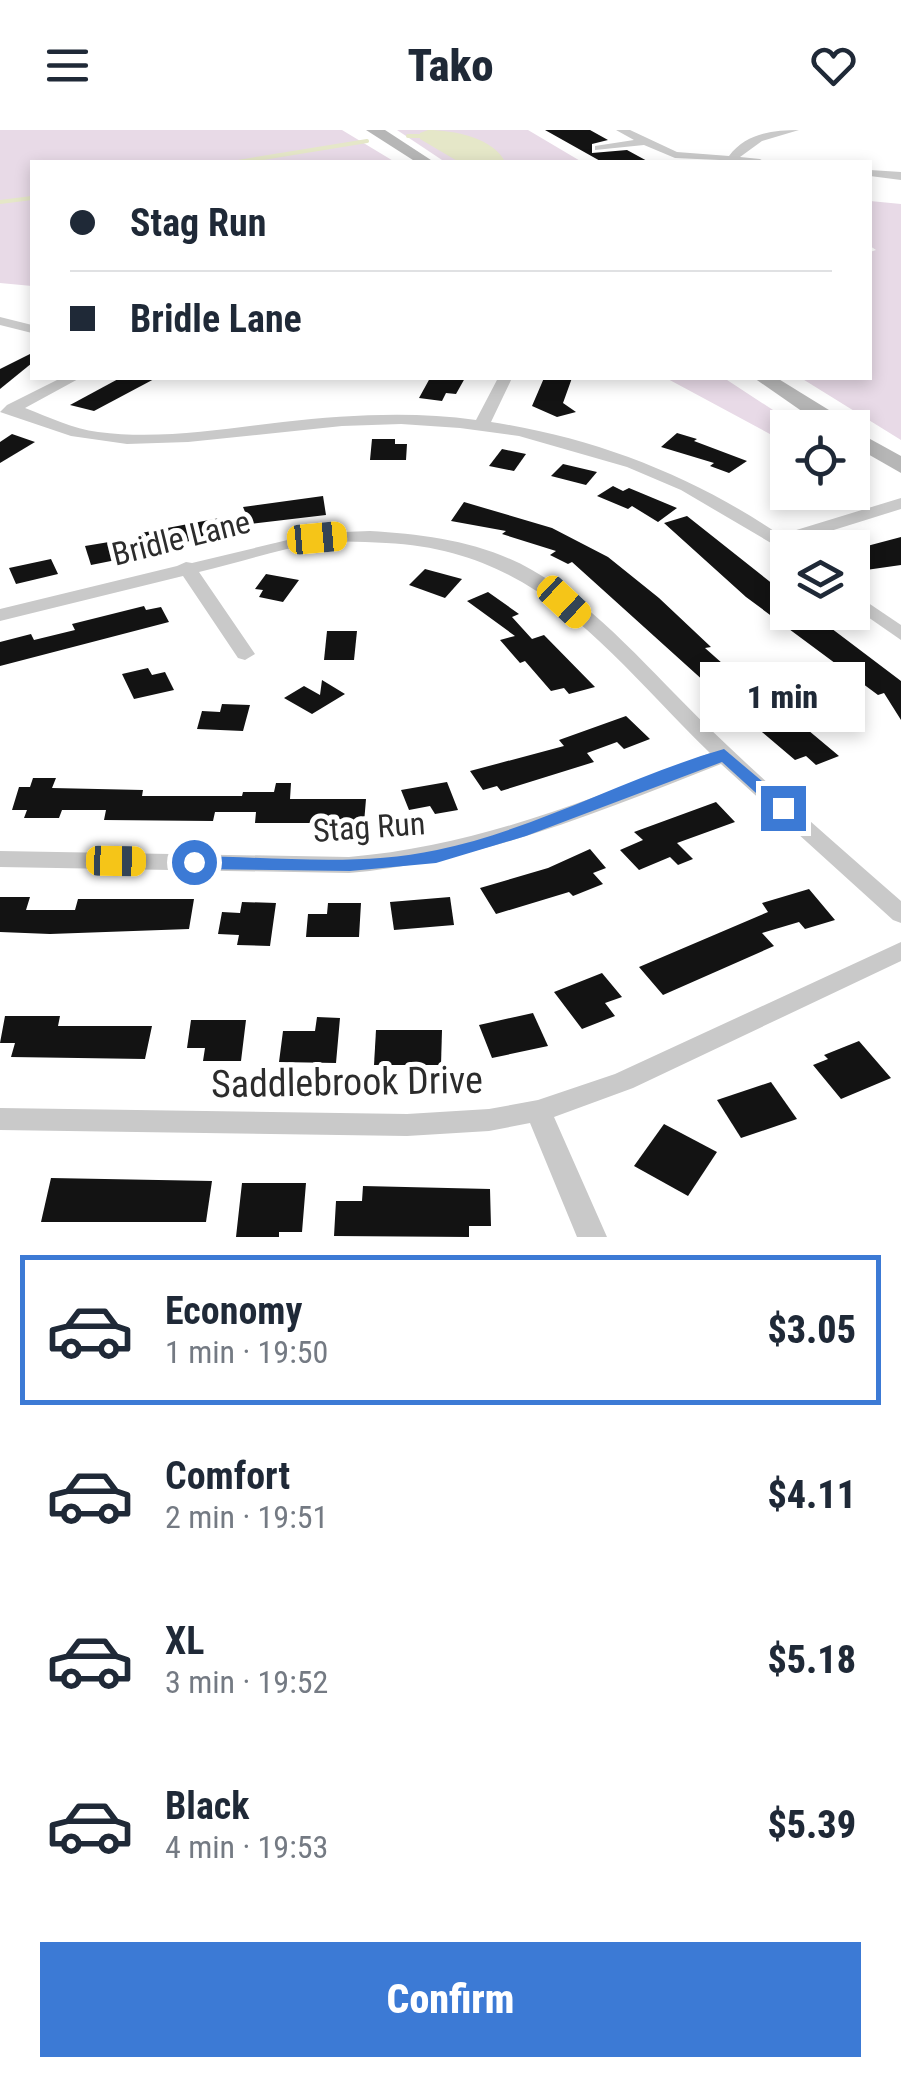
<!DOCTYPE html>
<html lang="en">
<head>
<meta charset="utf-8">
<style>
  body { margin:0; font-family:"Roboto Condensed",sans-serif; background:#f6f6f7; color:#1f2937; height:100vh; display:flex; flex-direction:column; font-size:38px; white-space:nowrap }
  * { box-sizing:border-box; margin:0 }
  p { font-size:32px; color:#747a83 }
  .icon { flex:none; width:55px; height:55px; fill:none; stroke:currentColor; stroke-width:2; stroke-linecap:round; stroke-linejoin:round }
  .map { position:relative; height:1107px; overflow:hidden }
  .panel { display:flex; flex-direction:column; background:#fff; flex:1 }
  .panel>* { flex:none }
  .top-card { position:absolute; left:30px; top:30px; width:842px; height:220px; border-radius:0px; box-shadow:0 5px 15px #0003; display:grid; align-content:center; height:220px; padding:0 40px; background:#fff }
  .controls { position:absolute; left:770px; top:280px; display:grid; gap:20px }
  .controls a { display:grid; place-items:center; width:100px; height:100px; border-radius:0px; background:#fff; box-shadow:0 5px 15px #0003; font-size:50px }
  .end { position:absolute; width:45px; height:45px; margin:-22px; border:12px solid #3c7ad5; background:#fff; box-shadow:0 0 0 5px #fff }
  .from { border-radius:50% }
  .bubble { position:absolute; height:70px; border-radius:0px; background:#fff; box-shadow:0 5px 15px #0003; font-size:32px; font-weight:800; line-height:70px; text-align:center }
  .car { position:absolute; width:30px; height:60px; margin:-30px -15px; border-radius:12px; box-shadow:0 0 8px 2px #0007; background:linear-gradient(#f5c518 24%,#345 0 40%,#f5c518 0 76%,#345 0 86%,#f5c518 0) }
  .top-card b { display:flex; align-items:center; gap:35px; height:95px; font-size:38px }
  .top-card b+b { border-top:2px solid #e0e1e3 }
  .top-card i { width:25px; height:25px; background:#1f2937 }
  ul { padding:18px 0 0; list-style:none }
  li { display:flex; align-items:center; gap:30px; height:150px; margin:0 20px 15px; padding:0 20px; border:5px solid transparent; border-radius:0px }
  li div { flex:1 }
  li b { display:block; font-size:38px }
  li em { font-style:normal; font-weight:800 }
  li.selected { border-color:#3c7ad5 }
  li>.icon { width:90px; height:90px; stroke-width:1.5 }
  .action { display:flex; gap:20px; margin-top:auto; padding:20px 40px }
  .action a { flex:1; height:115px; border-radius:0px; background:#3c7ad5; color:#fff; font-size:40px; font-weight:800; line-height:115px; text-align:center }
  header { display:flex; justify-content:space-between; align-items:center; height:130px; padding:0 40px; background:#fff; font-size:45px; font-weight:800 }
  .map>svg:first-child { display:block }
  .green { fill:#e8dae7 }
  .water { fill:#e5e7c8 }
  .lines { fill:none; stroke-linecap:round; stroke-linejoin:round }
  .stream { stroke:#e5e7c8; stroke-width:4 }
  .building { fill:#131313 }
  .minor { fill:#c9c9c9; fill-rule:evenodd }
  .secondary { fill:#b6b6b6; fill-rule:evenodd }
  .route { fill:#3c7ad5 }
  .labels { text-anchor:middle; stroke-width:10; stroke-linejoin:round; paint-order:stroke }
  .street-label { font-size:32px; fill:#2c2c2c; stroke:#fff }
  .near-street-label { font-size:38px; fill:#2c2c2c; stroke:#fff }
</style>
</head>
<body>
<header><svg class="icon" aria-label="menu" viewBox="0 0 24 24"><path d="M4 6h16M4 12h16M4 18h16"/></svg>Tako<svg class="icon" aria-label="heart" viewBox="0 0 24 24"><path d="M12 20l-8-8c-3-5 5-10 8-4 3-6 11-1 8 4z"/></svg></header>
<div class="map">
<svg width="901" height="1107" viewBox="0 0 901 1107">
  <rect width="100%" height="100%" fill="#fff"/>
  <g class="green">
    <polygon points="0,0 342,0 395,32 32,32 32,156 0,153"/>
    <polygon points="397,0 528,0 582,32 445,32"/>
    <polygon points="870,71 901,74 901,310 801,248 870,248 870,122 876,120 870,116"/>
    <polygon points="666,248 724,248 799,297 788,298 787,309 781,310"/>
  </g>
  <path class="water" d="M 428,0 C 453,0 494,8 505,32 L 459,32 L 420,9 L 420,3 Z"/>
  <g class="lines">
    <g class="stream">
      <polyline points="408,6 426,6"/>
      <polyline points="238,32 367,11"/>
      <polyline points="0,72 32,68"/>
    </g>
  </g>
  <g class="building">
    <polygon points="545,0 590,0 608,10 592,14 592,23 627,20 649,32 602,32"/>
    <polygon points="32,223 32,233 0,259 0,239"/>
    <polygon points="120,248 156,248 94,281 70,275"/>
    <polygon points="430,248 465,248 456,264 446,263 442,271 419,268"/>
    <polygon points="544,248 572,248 563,273 576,282 557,287 532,276"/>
    <polygon points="677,303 697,309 694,311 747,331 729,343 710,336 714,333 661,317"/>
    <polygon points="12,304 35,312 0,333 0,312"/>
    <polygon points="372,309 395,309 395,314 407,314 406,330 370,330"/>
    <polygon points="502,319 526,324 514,341 489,336"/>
    <polygon points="563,334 597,342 586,355 551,346"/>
    <polygon points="613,356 623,361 629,358 677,378 658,392 632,376 628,379 597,366"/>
    <polygon points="323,366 326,385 250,394 243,377"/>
    <polygon points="464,372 552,398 608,427 659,468 711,517 705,518 759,566 765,564 839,626 816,635 806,626 795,630 743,586 754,581 726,558 716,562 572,432 568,434 550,425 556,421 502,404 506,401 451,391"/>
    <polygon points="687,386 788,466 788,482 828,482 819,489 901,551 901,590 884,563 878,565 746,467 664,393"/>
    <polygon points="225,387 234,401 150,420 141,403"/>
    <polygon points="901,407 901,435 866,440 852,428 852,420"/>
    <polygon points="109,412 116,430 91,435 85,416"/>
    <polygon points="51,429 58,444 16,454 9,438"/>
    <polygon points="425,439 462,449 445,468 409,455"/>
    <polygon points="266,444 299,450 283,472 259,467 263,460 255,459"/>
    <polygon points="488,462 519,484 512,487 532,509 544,505 595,557 569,564 564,558 551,561 525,531 520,533 500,510 515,506 467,471"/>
    <polygon points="144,476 146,480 161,477 169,492 0,536 0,512 31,504 34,510 75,500 72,494"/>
    <polygon points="327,501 357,501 354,530 324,530"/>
    <polygon points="148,538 152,545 165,542 174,560 134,569 122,544"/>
    <polygon points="322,550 345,564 312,584 284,568 304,556 320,565"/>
    <polygon points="222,574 250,575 243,601 197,599 202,581 220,582"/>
    <polygon points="626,586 650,609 624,619 617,612 587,623 594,632 501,661 497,656 483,660 470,641 564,616 559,610"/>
    <polygon points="33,648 56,648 52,658 143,660 142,666 242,666 243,662 274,662 276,653 291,653 290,669 366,669 364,693 255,693 256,682 215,682 213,691 104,690 106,680 62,680 59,688 24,688 27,680 12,680 19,657 30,657"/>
    <polygon points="447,652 458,680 435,684 430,676 409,680 401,660"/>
    <polygon points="716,672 735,692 677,713 693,729 678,735 670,727 639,740 620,720 643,710 634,702"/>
    <polygon points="590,719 606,738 593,743 603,754 573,766 569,762 496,784 480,758 548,738"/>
    <polygon points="809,759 835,790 805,799 799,792 762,803 774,816 663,865 639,837 768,782 762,773"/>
    <polygon points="0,767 30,767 26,780 75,780 78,769 194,769 189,799 50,804 0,802"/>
    <polygon points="450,767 454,795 394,800 390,772"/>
    <polygon points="242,772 276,773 270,816 237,815 239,805 218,804 222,782 240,783"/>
    <polygon points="328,773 361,773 359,807 306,807 308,784 327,784"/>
    <polygon points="602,843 622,867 605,873 615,886 582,899 554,862"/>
    <polygon points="533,883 548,916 492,928 479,895"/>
    <polygon points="5,886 60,886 58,896 152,896 145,929 11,927 15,913 0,913"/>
    <polygon points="317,887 340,888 336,933 279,932 283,901 315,901"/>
    <polygon points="191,890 246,890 241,931 203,931 205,918 187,918"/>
    <polygon points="376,900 442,900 441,935 374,935"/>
    <polygon points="859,911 891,948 841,969 813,935 828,929 824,925"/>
    <polygon points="771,952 797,989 741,1008 717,970"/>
    <polygon points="664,994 717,1022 688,1066 634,1036"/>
    <polygon points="51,1048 212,1051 206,1092 41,1092"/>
    <polygon points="242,1053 306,1053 302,1102 279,1102 279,1107 236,1107"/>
    <polygon points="363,1056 490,1059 491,1096 469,1096 469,1107 334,1106 336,1071 362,1071"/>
  </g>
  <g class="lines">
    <g class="minor">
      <path d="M 616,0 L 630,0 L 677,22 L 729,26 C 746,3 773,0 799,0 L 762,11 L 740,27 L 760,29 L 765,32 L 675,28 L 644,15 L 595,20 L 595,16 L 634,10 Z"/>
      <polygon points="870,40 901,42 901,50 870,46"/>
      <polygon points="0,187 32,195 32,203 0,195"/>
      <path d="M 61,248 L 80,248 L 25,278 C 49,287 73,299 98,302 C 160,310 223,299 283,292 C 347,285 412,281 476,290 L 498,248 L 512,248 L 491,292 C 596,308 693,346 780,405 L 901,368 L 901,379 L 792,413 L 797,418 L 788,418 L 788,423 L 681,360 L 627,337 L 519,306 L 460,298 L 401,294 L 342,296 L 188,312 L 127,314 L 71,306 L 0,282 L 7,275 Z"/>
      <path d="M 370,401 C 425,404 483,412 532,440 C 600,479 652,543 708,597 C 770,657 836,714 901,771 L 901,793 L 893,790 L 721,634 C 599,682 481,731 349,743 L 0,737 L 0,721 L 349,727 C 479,716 590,669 710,623 C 609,525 540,420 386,413 C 364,412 340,410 318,413 C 278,419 238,433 199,442 L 255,524 L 245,530 L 238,528 L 183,446 L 0,491 L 0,479 L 177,436 L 186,432 L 192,433 L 317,403 Z"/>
      <polygon points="852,462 901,495 901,510 852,476"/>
      <polygon points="901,812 901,831 633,958 554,987 607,1107 577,1107 530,993 489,1001 407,1006 0,1000 0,978 407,984 489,979 538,970 615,944"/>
    </g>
    <g class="secondary">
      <polygon points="366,0 385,0 434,32 416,32"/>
      <polygon points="754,248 777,248 850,293 853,298 826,298"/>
      <polygon points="852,299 901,326 901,343 852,315"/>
    </g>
  </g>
  <path class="route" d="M 724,619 L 789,674 L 789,682 L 777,682 L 722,632 L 526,706 L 436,733 L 350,741 L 194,739 L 185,732 L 194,726 C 274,727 359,737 437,720 C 537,699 627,647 724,619 Z"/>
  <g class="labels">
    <g class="street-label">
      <text transform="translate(181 408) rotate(-14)" y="11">Bridle Lane</text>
      <text transform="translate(369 697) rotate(-4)" y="11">Stag Run</text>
    </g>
    <g class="near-street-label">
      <text transform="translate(347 952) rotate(-1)" y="13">Saddlebrook Drive</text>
    </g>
  </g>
</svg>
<div class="controls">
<a><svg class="icon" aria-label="locate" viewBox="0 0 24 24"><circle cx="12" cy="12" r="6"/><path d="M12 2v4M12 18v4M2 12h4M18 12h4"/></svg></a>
<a><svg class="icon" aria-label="layers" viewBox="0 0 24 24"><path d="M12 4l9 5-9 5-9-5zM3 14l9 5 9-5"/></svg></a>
</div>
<i class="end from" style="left:194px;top:732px"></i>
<i class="end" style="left:783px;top:678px"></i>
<div class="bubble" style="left:700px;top:532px;width:165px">1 min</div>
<i class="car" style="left:317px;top:408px;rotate:85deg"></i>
<i class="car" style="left:564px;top:472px;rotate:133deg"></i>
<i class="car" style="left:116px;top:731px;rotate:91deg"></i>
<div class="top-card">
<b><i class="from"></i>Stag Run</b>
<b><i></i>Bridle Lane</b>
</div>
</div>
<section class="panel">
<ul>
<li class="selected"><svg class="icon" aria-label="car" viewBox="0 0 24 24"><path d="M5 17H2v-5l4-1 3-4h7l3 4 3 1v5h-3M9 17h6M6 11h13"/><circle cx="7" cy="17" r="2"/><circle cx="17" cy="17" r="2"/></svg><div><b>Economy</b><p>1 min · 19:50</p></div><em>$3.05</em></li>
<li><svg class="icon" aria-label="car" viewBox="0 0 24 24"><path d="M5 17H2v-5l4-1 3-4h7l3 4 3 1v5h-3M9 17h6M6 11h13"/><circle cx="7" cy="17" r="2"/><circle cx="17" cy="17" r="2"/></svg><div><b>Comfort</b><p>2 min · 19:51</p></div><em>$4.11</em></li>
<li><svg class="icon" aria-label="car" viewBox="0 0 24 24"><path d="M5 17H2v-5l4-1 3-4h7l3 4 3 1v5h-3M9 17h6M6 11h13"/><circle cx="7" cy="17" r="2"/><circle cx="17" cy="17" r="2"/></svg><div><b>XL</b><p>3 min · 19:52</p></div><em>$5.18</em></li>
<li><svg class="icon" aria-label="car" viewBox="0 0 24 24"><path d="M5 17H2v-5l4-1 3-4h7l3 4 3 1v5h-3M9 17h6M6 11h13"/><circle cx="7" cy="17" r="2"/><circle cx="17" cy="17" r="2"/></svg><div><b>Black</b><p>4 min · 19:53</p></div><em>$5.39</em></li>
</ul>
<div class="action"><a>Confirm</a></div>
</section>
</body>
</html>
